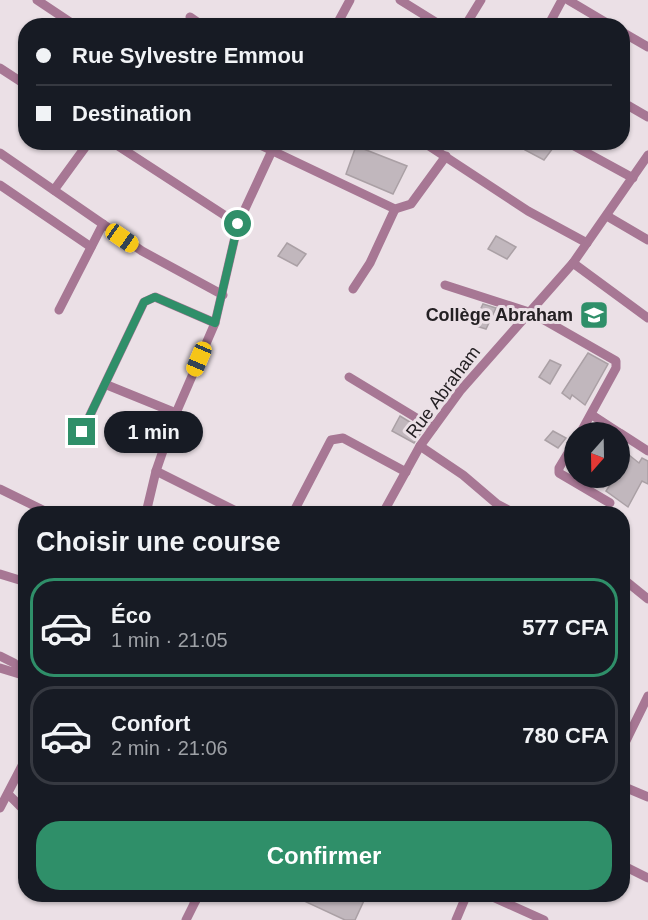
<!DOCTYPE html>
<html lang="fr">
<head>
<meta charset="utf-8">
<style>
  body { margin:0; font-family:Helvetica,sans-serif; background:#242831; color:#f1f3f6; height:100vh; display:flex; flex-direction:column; font-size:22px; white-space:nowrap }
  * { box-sizing:border-box; margin:0 }
  p { font-size:20px; color:#9ea1a6 }
  .icon { flex:none; width:33px; height:33px; fill:none; stroke:currentColor; stroke-width:2; stroke-linecap:round; stroke-linejoin:round }
  .map { position:relative; flex:1; overflow:hidden }
  .sheet { position:absolute; left:18px; top:506px; width:612px; height:396px; display:flex; flex-direction:column; background:#171b24; border-radius:24px; box-shadow:0 2px 4px #0004 }
  .sheet>* { flex:none }
  .top-card { position:absolute; left:18px; top:18px; width:612px; height:132px; border-radius:24px; box-shadow:0 2px 4px #0004; display:grid; align-content:center; height:132px; padding:0 18px; background:#171b24 }
  .needle { width:39px; rotate:200deg }
  .buttons { position:absolute; left:564px; top:422px; display:grid; gap:12px }
  .buttons a { display:grid; place-items:center; width:66px; height:66px; border-radius:50%; background:#171b24; box-shadow:0 2px 4px #0004; font-size:30px }
  .end { position:absolute; width:27px; height:27px; margin:-14px; border:8px solid #2f8f69; background:#fff; box-shadow:0 0 0 3px #fff }
  .from { border-radius:50% }
  .bubble { position:absolute; height:42px; border-radius:21px; background:#171b24; box-shadow:0 2px 4px #0004; font-size:20px; font-weight:700; line-height:42px; text-align:center }
  .car { position:absolute; width:18px; height:36px; margin:-18px -9px; border-radius:8px; box-shadow:0 0 4px 2px #0007; background:linear-gradient(#f5c518 24%,#345 0 40%,#f5c518 0 76%,#345 0 86%,#f5c518 0) }
  .top-card b { display:flex; align-items:center; gap:21px; height:57px; font-size:22px }
  .top-card b+b { border-top:2px solid #363941 }
  .top-card i { width:15px; height:15px; background:#f1f3f6 }
  ul { padding:0; list-style:none }
  li { display:flex; align-items:center; gap:18px; height:99px; margin:0 12px 9px; padding:0 6px; border:3px solid #363941; border-radius:24px }
  li div { flex:1 }
  li b { display:block; font-size:22px }
  li em { font-style:normal; font-weight:700 }
  li.current { border-color:#2f8f69 }
  li>.icon { width:54px; height:54px; stroke-width:1.5 }
  h2 { padding:0 18px; font-size:27px; line-height:72px }
  .primary-button { display:flex; gap:12px; margin-top:auto; padding:12px 18px }
  .primary-button a { flex:1; height:69px; border-radius:24px; background:#2f8f69; color:#fff; font-size:24px; font-weight:700; line-height:69px; text-align:center }
  .map>svg:first-child { display:block }
  .building { fill:#c1b7bd; stroke:#aaa0a5; stroke-width:1.5 }
  .lines { fill:none; stroke-linecap:round; stroke-linejoin:round }
  .street { stroke:#a77794; stroke-width:9 }
  .route { stroke:#2f8f69; stroke-width:8 }
  .labels { text-anchor:middle; stroke-width:6; stroke-linejoin:round; paint-order:stroke }
  .poi-label { font-size:18px; font-weight:bold; fill:#242023; stroke:#ebe0e6; text-anchor:end }
  .street-label { font-size:18px; fill:#242023; stroke:#ebe0e6 }
</style>
</head>
<body>
<div class="map">
<svg width="648" height="920" viewBox="0 0 648 920">
  <rect width="100%" height="100%" fill="#ebe0e6"/>
  <g class="building">
    <polygon points="529,142 543,142 553,148 544,160 525,150"/>
    <polygon points="356,146 407,166 393,194 346,174"/>
    <polygon points="496,236 516,247 507,259 488,249"/>
    <polygon points="287,243 306,254 297,266 278,256"/>
    <polygon points="483,304 496,308 486,329 473,325"/>
    <polygon points="588,353 608,364 585,405 572,395 570,399 562,393"/>
    <polygon points="550,360 561,365 550,384 539,377"/>
    <polygon points="462,361 471,366 464,376 454,369"/>
    <polygon points="400,416 423,430 414,443 392,431"/>
    <polygon points="553,431 566,438 558,448 545,440"/>
    <polygon points="629,455 639,463 642,458 648,461 648,484 642,481 628,507 606,491 615,477 620,477 620,470"/>
    <polygon points="307,894 330,896 367,894 355,920 345,920 304,901"/>
  </g>
  <g class="lines">
    <g class="street">
      <polyline points="37,0 76,26"/>
      <polyline points="400,0 442,26"/>
      <polyline points="568,0 612,26"/>
      <polyline points="190,17 203,26"/>
      <polyline points="336,26 350,0"/>
      <polyline points="465,26 481,0"/>
      <polyline points="548,26 562,0"/>
      <polyline points="622,32 648,47"/>
      <polyline points="0,68 26,85"/>
      <polyline points="622,102 648,117"/>
      <polyline points="112,142 238,224"/>
      <polyline points="254,142 395,209 411,204 446,156"/>
      <polyline points="423,142 528,211 587,243"/>
      <polyline points="567,142 633,178"/>
      <polyline points="0,153 142,251 223,295"/>
      <polyline points="0,185 91,247"/>
      <polyline points="54,190 89,142"/>
      <polyline points="607,216 648,240"/>
      <polyline points="573,263 648,318"/>
      <polyline points="445,285 532,313 616,361 616,368 581,432"/>
      <polyline points="353,289 370,263 395,209"/>
      <polyline points="59,310 103,224"/>
      <polyline points="349,377 433,428"/>
      <polyline points="107,385 176,413"/>
      <polyline points="592,415 618,432"/>
      <polyline points="82,432 144,302 155,297 215,323"/>
      <polyline points="620,433 648,451"/>
      <polyline points="574,443 559,468 559,473 610,503"/>
      <polyline points="420,446 463,475 497,504 514,513"/>
      <polyline points="156,471 240,513"/>
      <polyline points="0,489 49,513"/>
      <polyline points="146,513 156,471 176,413 215,323 238,224 276,142"/>
      <polyline points="293,513 331,440 343,438 406,472"/>
      <polyline points="383,513 420,446 460,391 573,263 648,155"/>
      <polyline points="0,574 26,582"/>
      <polyline points="622,578 648,599"/>
      <polyline points="0,656 14,663 25,676"/>
      <polyline points="0,668 26,676"/>
      <polyline points="622,749 648,696"/>
      <polyline points="622,786 648,797"/>
      <polyline points="9,795 26,812"/>
      <polyline points="0,808 26,758"/>
      <polyline points="622,865 648,878"/>
      <polyline points="182,894 196,900"/>
      <polyline points="486,894 544,920"/>
      <polyline points="186,920 199,894"/>
      <polyline points="456,920 467,894"/>
    </g>
  </g>
  <g class="lines">
    <polyline class="route" points="82,432 144,302 155,297 215,323 238,224"/>
  </g>
  <defs>
    <g id="school-square" transform="scale(1.5)"><rect x="-9" y="-9" width="18" height="18" rx="4" fill="#2f8f69" stroke="#ebe0e6"/><path d="M0-5L7-2L0 1L-7-2ZM-4 1L0 2.5L4 1V4Q0 6-4 4Z" fill="#fff"/></g>
  </defs>
  <g fill-rule="evenodd">
    <use href="#school-square" x="594" y="315"/>
  </g>
  <g class="labels">
    <g class="poi-label">
      <text x="573" y="321">Collège Abraham</text>
    </g>
    <g class="street-label">
      <text transform="translate(443 392) rotate(-53)" y="6">Rue Abraham</text>
    </g>
  </g>
</svg>
<div class="buttons">
<a><svg class="needle" viewBox="-14 -14 28 28"><path d="M0-13l5 13h-10z" fill="#e53935"/><path d="M0 13l5-13h-10z" fill="#9ea1a6"/></svg></a>
</div>
<i class="end from" style="left:238px;top:224px"></i>
<i class="end" style="left:82px;top:432px"></i>
<div class="bubble" style="left:104px;top:411px;width:99px">1 min</div>
<i class="car" style="left:122px;top:238px;rotate:125deg"></i>
<i class="car" style="left:199px;top:359px;rotate:203deg"></i>
<div class="top-card">
<b><i class="from"></i>Rue Sylvestre Emmou</b>
<b><i></i>Destination</b>
</div>
<section class="sheet">
<h2>Choisir une course</h2>
<ul>
<li class="current"><svg class="icon" aria-label="car" viewBox="0 0 24 24"><path d="M5 17H2v-5l4-1 3-4h7l3 4 3 1v5h-3M9 17h6M6 11h13"/><circle cx="7" cy="17" r="2"/><circle cx="17" cy="17" r="2"/></svg><div><b>Éco</b><p>1 min · 21:05</p></div><em>577 CFA</em></li>
<li><svg class="icon" aria-label="car" viewBox="0 0 24 24"><path d="M5 17H2v-5l4-1 3-4h7l3 4 3 1v5h-3M9 17h6M6 11h13"/><circle cx="7" cy="17" r="2"/><circle cx="17" cy="17" r="2"/></svg><div><b>Confort</b><p>2 min · 21:06</p></div><em>780 CFA</em></li>
</ul>
<div class="primary-button"><a>Confirmer</a></div>
</section>
</div>
</body>
</html>
